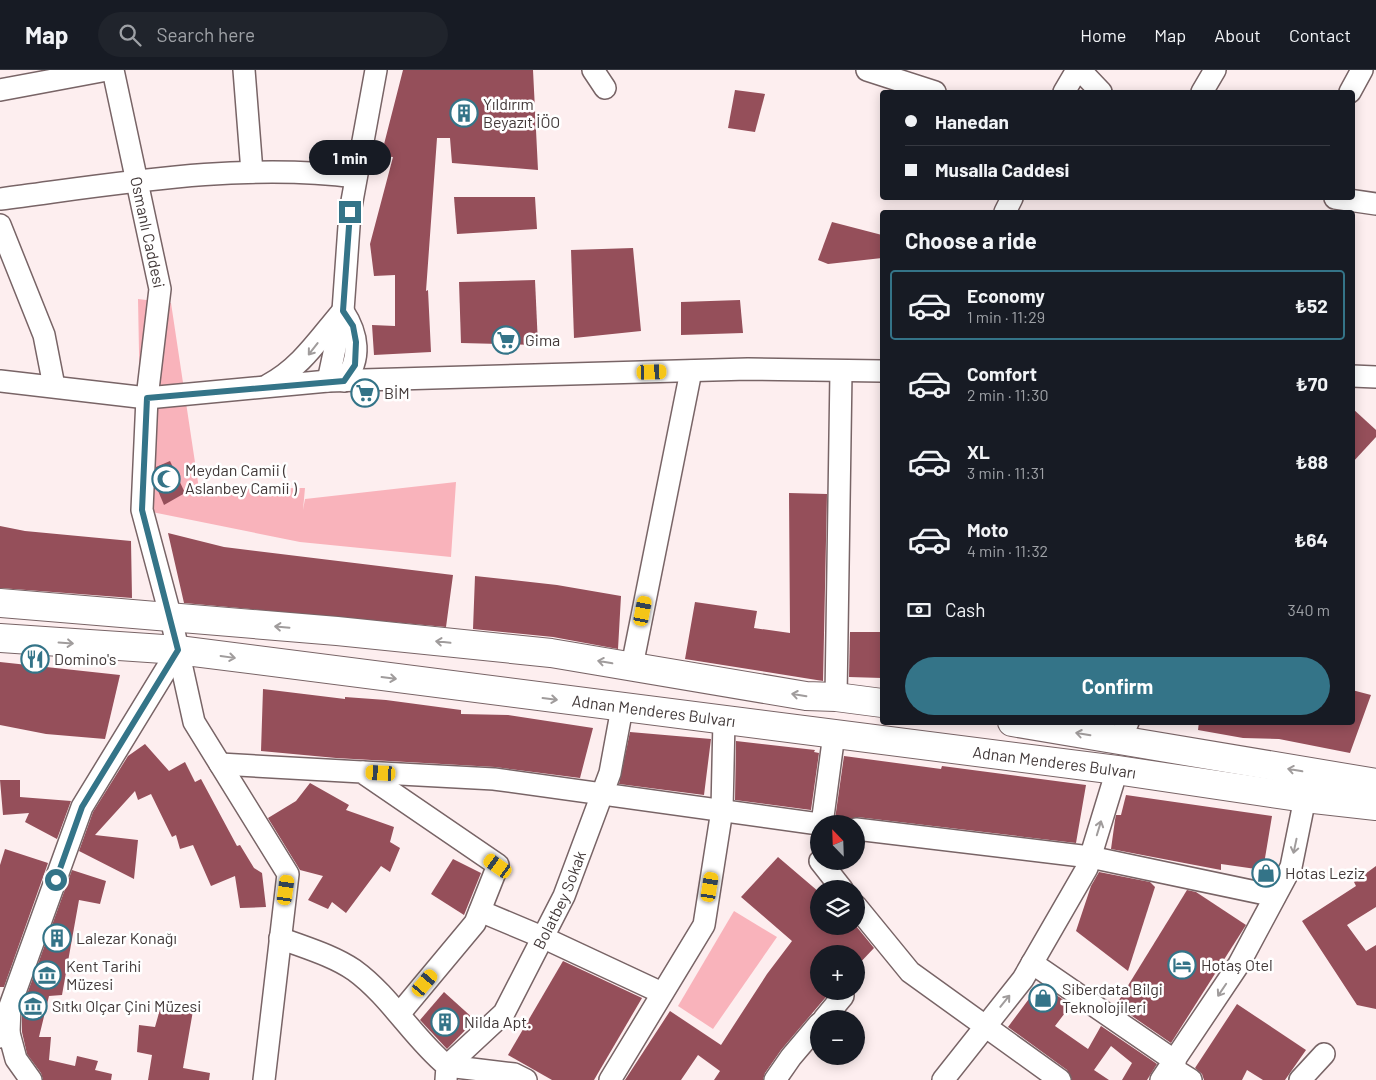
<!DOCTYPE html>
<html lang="en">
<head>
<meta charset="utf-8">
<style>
  body { margin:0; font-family:Barlow,sans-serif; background:#20242c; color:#f1f3f6; height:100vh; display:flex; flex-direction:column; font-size:19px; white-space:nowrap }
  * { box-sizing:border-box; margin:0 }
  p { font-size:16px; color:#9ea1a6 }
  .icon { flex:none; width:28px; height:28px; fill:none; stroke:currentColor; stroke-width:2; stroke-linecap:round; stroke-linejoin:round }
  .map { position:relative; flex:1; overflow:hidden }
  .sheet { position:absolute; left:880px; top:140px; width:475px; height:515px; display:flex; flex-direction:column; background:#171b24; border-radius:5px; box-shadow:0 2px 12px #0003 }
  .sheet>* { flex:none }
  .banner { position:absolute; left:880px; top:20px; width:475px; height:110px; border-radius:5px; box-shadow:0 2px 12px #0003; display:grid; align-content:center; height:110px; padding:0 25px; background:#171b24 }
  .needle { width:32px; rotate:337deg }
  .fabs { position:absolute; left:810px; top:745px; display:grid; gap:10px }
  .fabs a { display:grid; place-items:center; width:55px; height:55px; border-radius:50%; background:#171b24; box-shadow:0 2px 12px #0003; font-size:25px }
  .end { position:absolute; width:22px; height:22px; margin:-11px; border:6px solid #347488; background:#fff; box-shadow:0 0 0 2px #fff }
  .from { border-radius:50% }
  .bubble { position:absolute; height:35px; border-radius:18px; background:#171b24; box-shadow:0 2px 12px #0003; font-size:16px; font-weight:700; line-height:35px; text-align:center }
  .car { position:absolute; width:15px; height:30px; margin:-15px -8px; border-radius:6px; box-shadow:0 0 4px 1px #0007; background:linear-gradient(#f5c518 24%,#345 0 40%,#f5c518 0 76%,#345 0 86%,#f5c518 0) }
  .banner b { display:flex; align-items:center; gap:18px; height:48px; font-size:19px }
  .banner b+b { border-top:1px solid #363941 }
  .banner i { width:12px; height:12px; background:#f1f3f6 }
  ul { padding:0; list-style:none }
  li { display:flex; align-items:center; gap:15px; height:70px; margin:0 10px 8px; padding:0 15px; border:2px solid transparent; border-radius:5px }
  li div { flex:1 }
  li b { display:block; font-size:19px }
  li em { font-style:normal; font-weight:700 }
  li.active { border-color:#347488 }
  li>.icon { width:45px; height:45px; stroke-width:1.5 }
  h2 { padding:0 25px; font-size:22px; line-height:60px }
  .pay { display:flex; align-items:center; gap:12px; height:55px; padding:0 25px; font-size:19px }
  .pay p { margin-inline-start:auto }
  .primary-button { display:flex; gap:10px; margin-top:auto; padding:10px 25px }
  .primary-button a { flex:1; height:58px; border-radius:30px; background:#347488; color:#fff; font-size:20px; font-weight:700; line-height:58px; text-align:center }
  header { display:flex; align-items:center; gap:30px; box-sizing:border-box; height:70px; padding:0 25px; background:#171b24; border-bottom:1px solid #363941 }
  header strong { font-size:24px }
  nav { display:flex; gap:28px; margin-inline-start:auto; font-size:18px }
  .search { width:350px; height:45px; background:#20242c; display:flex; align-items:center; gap:12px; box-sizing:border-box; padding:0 18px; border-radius:28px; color:#9ea1a6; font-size:19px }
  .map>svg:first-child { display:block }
  .green { fill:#f9b3bb }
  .building { fill:#954f5a }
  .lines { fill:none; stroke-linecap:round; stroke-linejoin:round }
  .street-casing { stroke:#786466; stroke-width:24 }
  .secondary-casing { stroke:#786466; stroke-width:30 }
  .street { stroke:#fff; stroke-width:21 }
  .secondary { stroke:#fff; stroke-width:28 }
  .oneway { stroke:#a09c9c }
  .route { stroke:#347488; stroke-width:6 }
  .labels { text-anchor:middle; stroke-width:5; stroke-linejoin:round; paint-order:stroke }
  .poi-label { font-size:16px; fill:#423939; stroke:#fff; text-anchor:start }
  .street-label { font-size:16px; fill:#423939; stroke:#fff }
</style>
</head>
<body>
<header>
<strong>Map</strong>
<div class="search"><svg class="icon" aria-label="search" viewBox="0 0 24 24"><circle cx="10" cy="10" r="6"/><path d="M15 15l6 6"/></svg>Search here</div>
<nav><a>Home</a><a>Map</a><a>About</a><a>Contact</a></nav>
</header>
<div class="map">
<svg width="1376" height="1010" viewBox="0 0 1376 1010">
  <rect width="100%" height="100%" fill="#fdeeef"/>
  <g class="green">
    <polygon points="138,229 171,233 199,419 305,418 303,440 305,429 456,412 451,487 300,472 142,440"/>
    <polygon points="734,841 777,867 713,959 678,936"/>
  </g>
  <g class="building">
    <polygon points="403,0 533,0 538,100 452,93 450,68 437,68 426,221 428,220 431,282 374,285 372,255 395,256 395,205 374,206 370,174 393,87 381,86"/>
    <polygon points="735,20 765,24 755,62 728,58"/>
    <polygon points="454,127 535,127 537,159 457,164"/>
    <polygon points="832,152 882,165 882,188 828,194 818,190"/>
    <polygon points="633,178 641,261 574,268 571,180"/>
    <polygon points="535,210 538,275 461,273 459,212"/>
    <polygon points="740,230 743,263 681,265 681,232"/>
    <polygon points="1352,338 1376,360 1376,367 1352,393"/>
    <polygon points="170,391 185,423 164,435 156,416 156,397"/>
    <polygon points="789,423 827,424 823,611 685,589 695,532 757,541 754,558 790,563"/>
    <polygon points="0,456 25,461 131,471 132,528 0,518"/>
    <polygon points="168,463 224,477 453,505 446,557 184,533"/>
    <polygon points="475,506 557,515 621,526 618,579 553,567 473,559"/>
    <polygon points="850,562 882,562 882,608 849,607"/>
    <polygon points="0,592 120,605 105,669 46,664 0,655"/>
    <polygon points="263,619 345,629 345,627 386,630 461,640 461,644 508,645 593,658 580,708 495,697 336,688 261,681"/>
    <polygon points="1352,620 1371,625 1350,683 1279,669 1243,668 1198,660 1199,652 1352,652"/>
    <polygon points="630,662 711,669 704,725 619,714"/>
    <polygon points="736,671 815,680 814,682 819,683 811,740 735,730"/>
    <polygon points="145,674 169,701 185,692 195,712 201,709 237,776 240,775 254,798 262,803 266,837 240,838 235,806 211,816 193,775 180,779 176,765 172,767 151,724 138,730 135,721 95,765 138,770 134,809 79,781 93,742 128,686"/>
    <polygon points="844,686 941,699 942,696 1086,715 1076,773 857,747 848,750 835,749"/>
    <polygon points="0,710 20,710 20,727 71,731 57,769 25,752 29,743 3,745"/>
    <polygon points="310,713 349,735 346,740 394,757 390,772 400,778 390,802 381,796 346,843 332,832 328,839 308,830 323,806 300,800 268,748 296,731"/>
    <polygon points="1126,725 1272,746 1263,800 1221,794 1221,800 1111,779 1115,750 1116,745 1121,745"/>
    <polygon points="5,779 48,793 4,917 0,917 0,795"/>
    <polygon points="778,787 819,822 819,856 856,856 874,878 856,897 856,884 819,884 819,921 831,921 781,980 765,1003 763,1010 714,1010 720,1001 698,985 681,1010 625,1010 670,941 721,975 767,904 792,871 741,827"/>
    <polygon points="453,789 481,803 464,845 431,824"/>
    <polygon points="1376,796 1376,837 1347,855 1366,881 1376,875 1376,939 1357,935 1302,851 1356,816 1354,812"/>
    <polygon points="72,800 106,811 100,834 79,830 62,925 49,926 39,967 51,967 49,990 75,996 77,986 98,991 95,1000 112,1004 111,1010 43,1010 41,1003 27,984 22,962 22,938"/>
    <polygon points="1099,802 1150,812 1155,817 1128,901 1076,861 1091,816"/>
    <polygon points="1187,820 1196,822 1246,855 1171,973 1116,935"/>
    <polygon points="563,891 642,928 594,1010 552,1010 508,985"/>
    <polygon points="1040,914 1071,935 1055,956 1088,979 1101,956 1157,994 1147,1010 1122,1010 1132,993 1111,976 1094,1000 1109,1010 1072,1010 1067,1000 1008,957"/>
    <polygon points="444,922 475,950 447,979 420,950"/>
    <polygon points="162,932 194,935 183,998 210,1003 209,1010 148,1010 152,985 137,982 139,955 155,957"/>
    <polygon points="1237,934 1306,980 1285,1010 1263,1010 1247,1000 1242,1010 1204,1010 1202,1004 1195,998"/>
  </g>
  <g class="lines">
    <g class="street-casing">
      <g id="street">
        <path id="s1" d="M 113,0 L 160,219 L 147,328 L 142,440 L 171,548 L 194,652 L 288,804 L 264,1010"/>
        <polyline points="244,0 252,102"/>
        <polyline points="593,0 605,18"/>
        <polyline points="867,0 935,22"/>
        <polyline points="1080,0 1101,22"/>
        <polyline points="0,20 107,0"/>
        <polyline points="1064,22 1077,0"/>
        <polyline points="1202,22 1215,0"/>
        <polyline points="1350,22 1362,0"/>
        <polyline points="1335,128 1376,134"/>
        <path d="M 0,129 C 117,114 239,92 356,107"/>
        <polyline points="1005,142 1012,128"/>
        <polyline points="0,155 44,265 54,316"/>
        <path d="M 343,241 C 358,264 362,289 344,311"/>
        <polyline points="1352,306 1376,307"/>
        <polyline points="0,311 147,328 328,311 748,299 882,301"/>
        <polyline points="328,311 343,241 350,142 376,0"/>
        <path d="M 268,315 C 300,298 318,270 341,243"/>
        <polyline points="632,596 691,301"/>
        <polyline points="836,627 841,302"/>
        <polyline points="1120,670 1128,652"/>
        <polyline points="220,694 362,702 498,795 475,853 400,943"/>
        <polyline points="363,702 494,709 819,754"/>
        <polyline points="822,754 834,664"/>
        <polyline points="856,759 1090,787 1275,826"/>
        <polyline points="820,791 842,819"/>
        <polyline points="856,836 910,902 1060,1010"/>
        <polyline points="480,841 542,867 662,923"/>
        <path d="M 280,868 C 303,877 332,885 354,900 C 390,926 413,968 447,996 L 446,1010"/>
        <polyline points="1032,893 1175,991 1175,1000 1191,1010"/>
        <polyline points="824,949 843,926"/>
        <polyline points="9,963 16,989 31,1010"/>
        <polyline points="0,967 9,963 10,936 82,737 178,580"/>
        <path id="s2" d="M 447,996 L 504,943 L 564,826 L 610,703 L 622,638"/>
        <polyline points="447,996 514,1004 526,1010"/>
        <polyline points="610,1010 704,855 722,740 724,650"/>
        <polyline points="775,1010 791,987 819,954"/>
        <polyline points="943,1010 1023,909 1087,798 1117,700"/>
        <polyline points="1161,1010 1239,894 1291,797 1305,728"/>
        <polyline points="1300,1010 1324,984"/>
      </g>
    </g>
    <g class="secondary-casing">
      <g id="secondary">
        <polyline points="0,533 337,561 551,583 806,626 836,627 882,633"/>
        <path id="s3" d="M 0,568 L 178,580 L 1117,700 L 1305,728 L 1376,736"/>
        <polyline points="1012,652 1376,713"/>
      </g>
    </g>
    <use href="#street" class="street"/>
    <use href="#secondary" class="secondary"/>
  </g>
  <defs><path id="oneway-shaft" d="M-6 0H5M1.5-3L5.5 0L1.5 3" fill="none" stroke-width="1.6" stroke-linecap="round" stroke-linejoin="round" transform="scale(1.25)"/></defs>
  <g class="oneway">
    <use href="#oneway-shaft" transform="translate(313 279) rotate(128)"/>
    <use href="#oneway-shaft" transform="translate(282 557) rotate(-175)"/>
    <use href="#oneway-shaft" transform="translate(443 572) rotate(-174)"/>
    <use href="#oneway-shaft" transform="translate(66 573) rotate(4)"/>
    <use href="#oneway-shaft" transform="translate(228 587) rotate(8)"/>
    <use href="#oneway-shaft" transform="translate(605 592) rotate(-170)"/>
    <use href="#oneway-shaft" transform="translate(389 608) rotate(7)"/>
    <use href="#oneway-shaft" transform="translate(799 625) rotate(-171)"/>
    <use href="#oneway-shaft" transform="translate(550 629) rotate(7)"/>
    <use href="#oneway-shaft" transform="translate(1083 664) rotate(-171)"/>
    <use href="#oneway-shaft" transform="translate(1295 700) rotate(-170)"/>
    <use href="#oneway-shaft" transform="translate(1099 758) rotate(-73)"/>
    <use href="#oneway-shaft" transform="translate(1295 776) rotate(102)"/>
    <use href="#oneway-shaft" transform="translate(1222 920) rotate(124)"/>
    <use href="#oneway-shaft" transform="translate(1005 931) rotate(-51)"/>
  </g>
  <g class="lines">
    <polyline class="route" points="56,810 82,737 178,580 142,440 147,328 344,311 355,295 356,272 353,256 343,241 350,142"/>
  </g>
  <defs>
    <g id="building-ring" transform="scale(1.4375)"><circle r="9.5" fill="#fff" stroke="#347488" stroke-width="1.5"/><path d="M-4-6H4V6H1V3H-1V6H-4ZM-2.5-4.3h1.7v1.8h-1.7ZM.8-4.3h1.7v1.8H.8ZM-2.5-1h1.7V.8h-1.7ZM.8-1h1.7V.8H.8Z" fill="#347488"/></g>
    <g id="supermarket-ring" transform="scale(1.4375)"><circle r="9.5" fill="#fff" stroke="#347488" stroke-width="1.5"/><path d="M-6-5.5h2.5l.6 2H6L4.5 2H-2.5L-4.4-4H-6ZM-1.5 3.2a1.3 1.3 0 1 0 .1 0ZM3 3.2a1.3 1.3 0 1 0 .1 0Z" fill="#347488"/></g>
    <g id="mosque-ring" transform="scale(1.4375)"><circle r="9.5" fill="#fff" stroke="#347488" stroke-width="1.5"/><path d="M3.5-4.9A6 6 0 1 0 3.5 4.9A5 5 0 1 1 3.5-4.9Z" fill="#347488"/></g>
    <g id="restaurant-ring" transform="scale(1.4375)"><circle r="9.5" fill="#fff" stroke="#347488" stroke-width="1.5"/><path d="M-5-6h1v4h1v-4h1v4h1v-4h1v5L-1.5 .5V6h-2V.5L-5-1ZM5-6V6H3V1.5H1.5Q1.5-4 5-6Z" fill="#347488"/></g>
    <g id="shop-ring" transform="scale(1.4375)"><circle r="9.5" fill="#fff" stroke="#347488" stroke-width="1.5"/><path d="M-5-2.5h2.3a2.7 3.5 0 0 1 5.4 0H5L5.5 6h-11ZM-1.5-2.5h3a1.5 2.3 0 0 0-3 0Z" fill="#347488"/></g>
    <g id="hotel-ring" transform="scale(1.4375)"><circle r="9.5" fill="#fff" stroke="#347488" stroke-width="1.5"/><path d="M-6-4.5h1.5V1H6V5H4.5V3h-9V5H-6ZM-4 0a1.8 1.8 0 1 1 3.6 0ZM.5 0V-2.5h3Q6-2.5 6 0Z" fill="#347488"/></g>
    <g id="museum-ring" transform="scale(1.4375)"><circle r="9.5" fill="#fff" stroke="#347488" stroke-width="1.5"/><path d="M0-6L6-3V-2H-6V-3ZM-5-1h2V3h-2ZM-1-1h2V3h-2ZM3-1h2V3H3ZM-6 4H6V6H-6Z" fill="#347488"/></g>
  </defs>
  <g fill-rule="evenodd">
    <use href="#building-ring" x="464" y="43"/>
    <use href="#supermarket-ring" x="506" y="270"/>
    <use href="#supermarket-ring" x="365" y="323"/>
    <use href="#mosque-ring" x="166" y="409"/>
    <use href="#restaurant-ring" x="35" y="589"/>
    <use href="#shop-ring" x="1266" y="803"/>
    <use href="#building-ring" x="57" y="868"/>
    <use href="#hotel-ring" x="1182" y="895"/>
    <use href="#museum-ring" x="47" y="905"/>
    <use href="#shop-ring" x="1043" y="928"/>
    <use href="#museum-ring" x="33" y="936"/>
    <use href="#building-ring" x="445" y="952"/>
  </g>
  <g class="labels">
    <g class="poi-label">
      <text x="483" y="40">Yıldırım<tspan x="483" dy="18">Beyazıt İÖO</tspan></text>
      <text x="525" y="276">Gima</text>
      <text x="384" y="329">BİM</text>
      <text x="185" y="406">Meydan Camii (<tspan x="185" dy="18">Aslanbey Camii )</tspan></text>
      <text x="54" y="595">Domino's</text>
      <text x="1285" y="809">Hotas Leziz</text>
      <text x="76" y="874">Lalezar Konağı</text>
      <text x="1201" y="901">Hotaş Otel</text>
      <text x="66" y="902">Kent Tarihi<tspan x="66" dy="18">Müzesi</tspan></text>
      <text x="1062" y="925">Siberdata Bilgi<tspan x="1062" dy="18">Teknolojileri</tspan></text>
      <text x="52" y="942">Sıtkı Olçar Çini Müzesi</text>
      <text x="464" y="958">Nilda Apt.</text>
    </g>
    <g class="street-label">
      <text dy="6" stroke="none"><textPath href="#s1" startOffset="166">Osmanlı Caddesi</textPath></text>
      <text dy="6" stroke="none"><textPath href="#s3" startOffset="658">Adnan Menderes Bulvarı</textPath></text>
      <text dy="6" stroke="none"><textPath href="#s3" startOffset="1062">Adnan Menderes Bulvarı</textPath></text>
      <text dy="6" stroke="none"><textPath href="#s2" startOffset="204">Bolatbey Sokak</textPath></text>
    </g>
  </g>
</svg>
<div class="fabs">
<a><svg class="needle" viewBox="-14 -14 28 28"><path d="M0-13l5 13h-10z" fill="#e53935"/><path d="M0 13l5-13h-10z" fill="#9ea1a6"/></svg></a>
<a><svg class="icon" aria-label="layers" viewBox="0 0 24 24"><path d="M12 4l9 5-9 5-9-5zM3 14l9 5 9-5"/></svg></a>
<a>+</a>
<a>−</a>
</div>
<i class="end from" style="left:56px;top:810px"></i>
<i class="end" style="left:350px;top:142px"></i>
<div class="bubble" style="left:309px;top:70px;width:82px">1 min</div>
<i class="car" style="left:652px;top:302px;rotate:88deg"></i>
<i class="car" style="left:643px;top:541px;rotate:11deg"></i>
<i class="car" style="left:381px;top:703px;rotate:273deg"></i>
<i class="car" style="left:498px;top:796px;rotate:305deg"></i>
<i class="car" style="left:710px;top:817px;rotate:9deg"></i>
<i class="car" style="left:286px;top:820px;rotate:8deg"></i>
<i class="car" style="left:425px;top:913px;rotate:40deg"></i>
<div class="banner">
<b><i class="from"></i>Hanedan</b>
<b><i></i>Musalla Caddesi</b>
</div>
<section class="sheet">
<h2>Choose a ride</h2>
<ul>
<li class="active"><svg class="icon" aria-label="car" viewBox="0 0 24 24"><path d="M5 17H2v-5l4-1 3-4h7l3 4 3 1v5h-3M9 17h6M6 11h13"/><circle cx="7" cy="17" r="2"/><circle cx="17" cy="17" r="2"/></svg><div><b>Economy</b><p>1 min · 11:29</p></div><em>₺52</em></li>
<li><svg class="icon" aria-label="car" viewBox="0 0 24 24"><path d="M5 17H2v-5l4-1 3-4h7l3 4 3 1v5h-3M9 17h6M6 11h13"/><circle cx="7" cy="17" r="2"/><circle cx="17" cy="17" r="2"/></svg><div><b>Comfort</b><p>2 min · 11:30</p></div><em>₺70</em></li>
<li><svg class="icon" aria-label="car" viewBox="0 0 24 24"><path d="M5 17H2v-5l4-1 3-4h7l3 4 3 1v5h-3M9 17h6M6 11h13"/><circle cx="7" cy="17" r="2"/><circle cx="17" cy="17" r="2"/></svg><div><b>XL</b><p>3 min · 11:31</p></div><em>₺88</em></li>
<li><svg class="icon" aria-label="car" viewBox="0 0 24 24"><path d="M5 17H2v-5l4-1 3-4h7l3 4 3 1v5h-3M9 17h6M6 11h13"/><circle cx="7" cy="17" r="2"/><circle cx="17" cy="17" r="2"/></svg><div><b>Moto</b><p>4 min · 11:32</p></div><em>₺64</em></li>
</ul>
<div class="pay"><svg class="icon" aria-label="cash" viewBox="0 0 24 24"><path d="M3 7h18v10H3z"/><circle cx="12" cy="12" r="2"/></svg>Cash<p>340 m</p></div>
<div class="primary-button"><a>Confirm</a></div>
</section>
</div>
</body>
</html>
